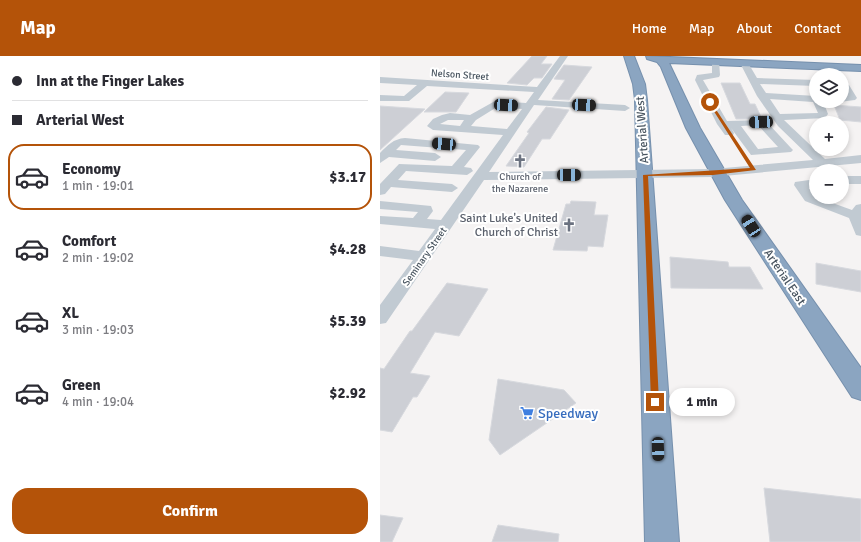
<!DOCTYPE html>
<html lang="en">
<head>
<meta charset="utf-8">
<style>
  body { margin:0; font-family:Signika,sans-serif; background:#f2f2f3; color:#2b2b33; height:100vh; display:flex; flex-direction:column; font-size:15px; white-space:nowrap }
  * { box-sizing:border-box; margin:0 }
  p { font-size:13px; color:#7c7c81 }
  .icon { flex:none; width:22px; height:22px; fill:none; stroke:currentColor; stroke-width:2; stroke-linecap:round; stroke-linejoin:round }
  .map { position:relative; flex:1; overflow:hidden }
  .sheet { display:flex; flex-direction:column; background:#fff; width:380px }
  .sheet>* { flex:none }
  .top-card { display:grid; align-content:center; height:88px; padding:0 12px; background:#fff }
  .tools { position:absolute; left:429px; top:12px; display:grid; gap:8px }
  .tools a { display:grid; place-items:center; width:40px; height:40px; border-radius:50%; background:#fff; box-shadow:0 2px 6px #0003; font-size:20px }
  .end { position:absolute; width:18px; height:18px; margin:-9px; border:5px solid #b45309; background:#fff; box-shadow:0 0 0 2px #fff }
  .from { border-radius:50% }
  .bubble { position:absolute; height:28px; border-radius:14px; background:#fff; box-shadow:0 2px 6px #0003; font-size:13px; font-weight:700; line-height:28px; text-align:center }
  .car { position:absolute; width:12px; height:24px; margin:-12px -6px; border-radius:5px; box-shadow:0 0 3px 1px #0007; background:linear-gradient(#222 24%,#8ab4d8 0 40%,#222 0 76%,#8ab4d8 0 86%,#222 0) }
  .top-card b { display:flex; align-items:center; gap:14px; height:38px; font-size:15px }
  .top-card b+b { border-top:1px solid #e1e1e2 }
  .top-card i { width:10px; height:10px; background:#2b2b33 }
  ul { padding:0; list-style:none }
  li { display:flex; align-items:center; gap:12px; height:66px; margin:0 8px 6px; padding:0 4px; border:2px solid transparent; border-radius:16px }
  li div { flex:1 }
  li b { display:block; font-size:15px }
  li em { font-style:normal; font-weight:700 }
  li.on { border-color:#b45309 }
  li>.icon { width:36px; height:36px; stroke-width:1.5 }
  .button { display:flex; gap:8px; margin-top:auto; padding:8px 12px }
  .button a { flex:1; height:46px; border-radius:16px; background:#b45309; color:#fff; font-size:16px; font-weight:700; line-height:46px; text-align:center }
  header { display:flex; align-items:center; gap:24px; box-sizing:border-box; height:56px; padding:0 20px; background:#b45309; color:#fff }
  header strong { font-size:19px }
  nav { display:flex; gap:22px; margin-inline-start:auto; font-size:14px }
  main { display:flex; flex:1; min-height:0 }
  .map>svg:first-child { display:block }
  .building { fill:#cdcfd5; stroke:#d7d9de }
  .lines { fill:none; stroke-linecap:round; stroke-linejoin:round }
  .highway-casing { stroke:#7690ad; stroke-width:2 }
  .minor { fill:#c1cad2; fill-rule:evenodd }
  .highway { fill:#8ba5c1; fill-rule:evenodd }
  .route { fill:#b45309 }
  .labels { text-anchor:middle; stroke-width:4; stroke-linejoin:round; paint-order:stroke }
  .far-street-label { font-size:10px; fill:#4a5661; stroke:#fff }
  .far-worship-label { font-size:10px; fill:#5b616d; stroke:#fff }
  .street-label { font-size:12px; fill:#4a5661; stroke:#fff }
  .worship-label { font-size:12px; fill:#5b616d; stroke:#fff; text-anchor:end }
  .near-shop-label { font-size:14px; fill:#366cbe; stroke:#fff; text-anchor:start }
</style>
</head>
<body>
<header>
<strong>Map</strong>
<nav><a>Home</a><a>Map</a><a>About</a><a>Contact</a></nav>
</header>
<main>
<section class="sheet">
<div class="top-card">
<b><i class="from"></i>Inn at the Finger Lakes</b>
<b><i></i>Arterial West</b>
</div>
<ul>
<li class="on"><svg class="icon" aria-label="car" viewBox="0 0 24 24"><path d="M5 17H2v-5l4-1 3-4h7l3 4 3 1v5h-3M9 17h6M6 11h13"/><circle cx="7" cy="17" r="2"/><circle cx="17" cy="17" r="2"/></svg><div><b>Economy</b><p>1 min · 19:01</p></div><em>$3.17</em></li>
<li><svg class="icon" aria-label="car" viewBox="0 0 24 24"><path d="M5 17H2v-5l4-1 3-4h7l3 4 3 1v5h-3M9 17h6M6 11h13"/><circle cx="7" cy="17" r="2"/><circle cx="17" cy="17" r="2"/></svg><div><b>Comfort</b><p>2 min · 19:02</p></div><em>$4.28</em></li>
<li><svg class="icon" aria-label="car" viewBox="0 0 24 24"><path d="M5 17H2v-5l4-1 3-4h7l3 4 3 1v5h-3M9 17h6M6 11h13"/><circle cx="7" cy="17" r="2"/><circle cx="17" cy="17" r="2"/></svg><div><b>XL</b><p>3 min · 19:03</p></div><em>$5.39</em></li>
<li><svg class="icon" aria-label="car" viewBox="0 0 24 24"><path d="M5 17H2v-5l4-1 3-4h7l3 4 3 1v5h-3M9 17h6M6 11h13"/><circle cx="7" cy="17" r="2"/><circle cx="17" cy="17" r="2"/></svg><div><b>Green</b><p>4 min · 19:04</p></div><em>$2.92</em></li>
</ul>
<div class="button"><a>Confirm</a></div>
</section>
<div class="map">
<svg width="481" height="486" viewBox="0 0 481 486">
  <rect width="100%" height="100%" fill="#f5f3f3"/>
  <g class="building">
    <polygon points="152,0 167,0 161,8 172,8 162,22 154,22 147,29 127,27"/>
    <polygon points="184,9 212,11 189,44 172,43 185,24 174,23"/>
    <polygon points="341,27 360,27 370,48 375,48 382,63 356,63"/>
    <polygon points="65,36 89,37 76,56 44,56"/>
    <polygon points="454,49 481,51 481,66 460,64"/>
    <polygon points="0,50 45,53 0,94"/>
    <polygon points="166,51 189,54 170,83 162,83 144,111 126,110 149,77 147,76"/>
    <polygon points="191,145 216,146 214,159 228,159 223,191 208,190 207,195 173,194 186,148 190,148"/>
    <polygon points="290,201 348,206 349,211 370,211 383,233 291,232"/>
    <polygon points="436,207 481,215 481,236 436,228"/>
    <polygon points="67,227 108,233 79,280 55,276 30,317 50,320 37,341 33,341 12,376 0,374 0,312 4,313 30,275 32,275"/>
    <polygon points="118,323 184,334 196,347 120,399 109,384"/>
    <polygon points="384,432 481,443 481,486 390,486"/>
    <polygon points="0,459 23,462 12,486 0,486"/>
    <polygon points="118,469 179,478 178,486 112,486"/>
  </g>
  <g class="lines">
    <g class="highway-casing">
      <g id="highway">
        <polygon points="244,0 254,0 265,28 267,44 299,486 265,486 255,44 253,28"/>
        <polygon points="266,0 481,9 481,15 289,7 320,72 362,144 481,312 481,344 472,341 345,144 306,72 281,11 277,6 267,3"/>
      </g>
    </g>
    <g class="minor">
      <path d="M 180,0 L 188,0 L 158,44 L 245,49 L 250,52 L 245,55 L 154,49 L 109,116 L 333,113 L 433,104 L 398,70 L 377,40 L 360,7 L 364,5 L 367,5 L 377,22 L 436,24 L 436,30 L 380,28 L 386,37 L 436,40 L 436,45 L 443,45 L 448,58 L 445,62 L 404,64 L 445,103 L 481,99 L 481,107 L 333,121 L 104,124 L 6,267 L 0,268 L 0,249 L 33,204 L 0,200 L 0,190 L 39,195 L 55,173 L 0,168 L 0,160 L 33,162 L 38,156 L 0,153 L 0,145 L 51,150 L 53,155 L 47,163 L 61,164 L 123,79 L 53,74 L 47,70 L 53,63 L 62,59 L 70,57 L 90,59 L 115,45 L 146,47 L 154,36 L 47,30 L 29,45 L 0,45 L 0,39 L 24,40 L 37,29 L 0,27 L 0,21 L 157,31 ZM 390,43 L 433,46 L 438,57 L 400,58 ZM 117,51 L 142,53 L 127,73 L 91,70 L 96,64 ZM 68,64 L 84,64 L 80,70 L 60,68 Z"/>
      <path d="M 332,3 L 339,5 L 340,19 L 339,21 L 323,24 L 347,65 L 385,64 L 411,92 L 413,94 L 411,96 L 371,99 L 351,72 L 354,77 L 353,79 L 345,79 L 337,68 L 315,24 L 317,19 L 332,17 ZM 378,69 L 398,91 L 378,93 L 361,70 Z"/>
      <polygon points="462,26 469,29 477,42 475,44 459,46 462,45 462,41 466,40 462,33"/>
      <path d="M 25,82 L 98,89 L 100,91 L 84,111 L 91,112 L 93,115 L 87,119 L 26,115 L 18,124 L 72,128 L 78,132 L 72,136 L 11,131 L 5,138 L 0,139 L 0,128 L 19,108 L 72,110 L 86,94 L 21,89 L 16,94 L 55,97 L 61,101 L 55,105 L 9,101 L 0,107 L 0,97 C 8,89 13,83 25,82 Z"/>
      <rect x="462" y="120" width="19" height="8"/>
      <polygon points="436,123 436,131 429,132 436,141 472,154 476,149 481,148 481,180 476,179 469,162 425,145 414,129 415,126"/>
    </g>
    <use href="#highway" class="highway"/>
  </g>
  <polygon class="route" points="328,46 331,46 376,114 333,119 268,120 279,346 275,350 271,346 263,119 370,112"/>
  <defs>
    <g id="church-bare" transform="scale(1.08)"><path d="M-1.2-6h2.4v3.5h3.3v2.4h-3.3V6h-2.4V-.1h-3.3v-2.4h3.3Z" fill="#6b7280" stroke="#fff" stroke-width="2.5" paint-order="stroke"/></g>
    <g id="supermarket-bare" transform="scale(1.08)"><path d="M-6-5.5h2.5l.6 2H6L4.5 2H-2.5L-4.4-4H-6ZM-1.5 3.2a1.3 1.3 0 1 0 .1 0ZM3 3.2a1.3 1.3 0 1 0 .1 0Z" fill="#3f7fe0" stroke="#fff" stroke-width="2.5" paint-order="stroke"/></g>
  </defs>
  <g fill-rule="evenodd">
    <use href="#church-bare" x="140" y="105"/>
    <use href="#church-bare" x="189" y="169"/>
    <use href="#supermarket-bare" x="147" y="357"/>
  </g>
  <g class="labels">
    <g class="far-street-label">
      <text transform="translate(80 18) rotate(4)" y="4">Nelson Street</text>
      <text transform="translate(44 200) rotate(-55)" y="4">Seminary Street</text>
    </g>
    <g class="far-worship-label">
      <text x="140" y="124">Church of<tspan x="140" dy="12">the Nazarene</tspan></text>
    </g>
    <g class="street-label">
      <text transform="translate(262 74) rotate(-94)" y="4">Arterial West</text>
      <text transform="translate(405 221) rotate(56)" y="4">Arterial East</text>
    </g>
    <g class="worship-label">
      <text x="178" y="166">Saint Luke's United<tspan x="178" dy="14">Church of Christ</tspan></text>
    </g>
    <g class="near-shop-label">
      <text x="158" y="362">Speedway</text>
    </g>
  </g>
</svg>
<div class="tools">
<a><svg class="icon" aria-label="layers" viewBox="0 0 24 24"><path d="M12 4l9 5-9 5-9-5zM3 14l9 5 9-5"/></svg></a>
<a>+</a>
<a>−</a>
</div>
<i class="end from" style="left:330px;top:46px"></i>
<i class="end" style="left:275px;top:346px"></i>
<div class="bubble" style="left:289px;top:332px;width:66px">1 min</div>
<i class="car" style="left:126px;top:49px;rotate:93deg"></i>
<i class="car" style="left:204px;top:49px;rotate:93deg"></i>
<i class="car" style="left:381px;top:66px;rotate:267deg"></i>
<i class="car" style="left:64px;top:88px;rotate:274deg"></i>
<i class="car" style="left:189px;top:119px;rotate:90deg"></i>
<i class="car" style="left:371px;top:170px;rotate:327deg"></i>
<i class="car" style="left:278px;top:393px;rotate:178deg"></i>
</div>
</main>
</body>
</html>
